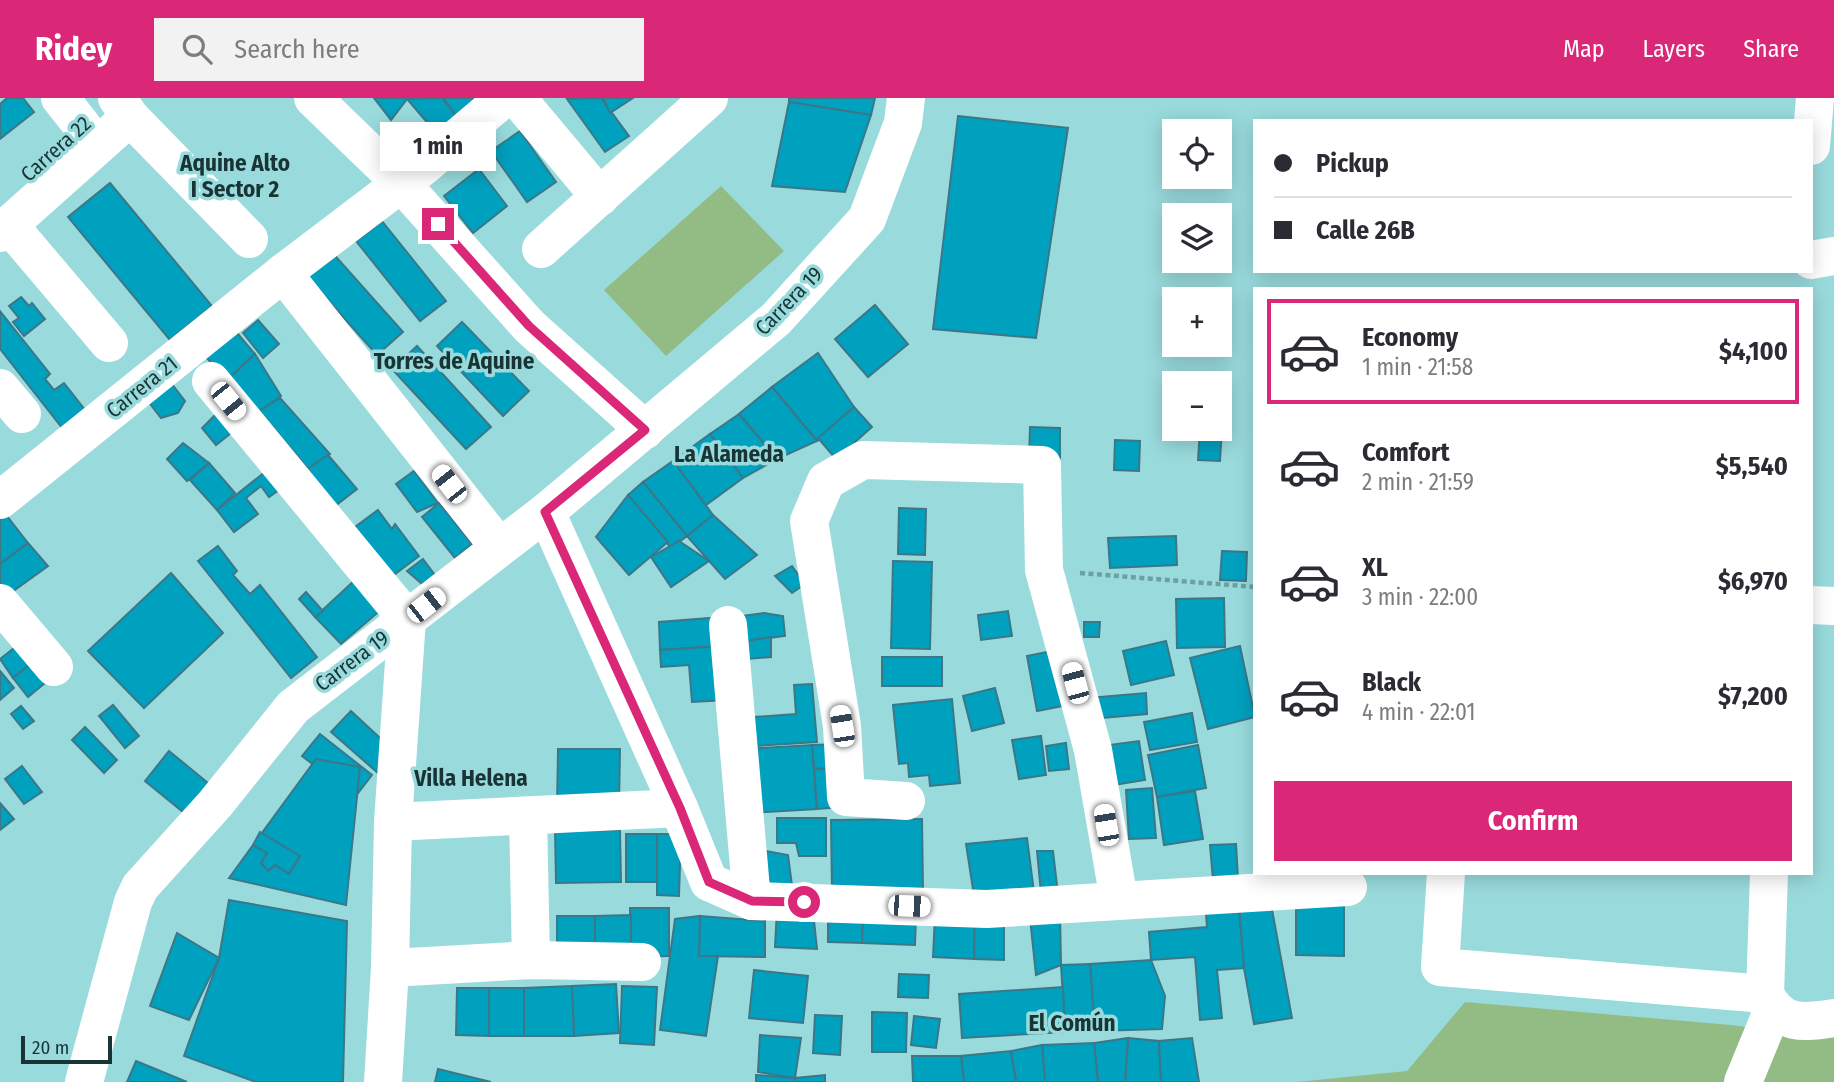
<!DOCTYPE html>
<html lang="en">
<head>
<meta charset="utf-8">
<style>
  body { margin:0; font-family:"Fira Sans Condensed",sans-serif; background:#f2f2f3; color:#2b2b33; height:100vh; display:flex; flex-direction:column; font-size:26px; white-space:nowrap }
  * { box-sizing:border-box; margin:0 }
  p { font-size:23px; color:#7c7c81 }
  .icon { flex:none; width:38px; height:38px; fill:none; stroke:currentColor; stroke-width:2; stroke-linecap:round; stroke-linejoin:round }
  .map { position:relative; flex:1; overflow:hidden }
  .details { position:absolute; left:1253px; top:189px; width:560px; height:588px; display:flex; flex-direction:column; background:#fff; border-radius:0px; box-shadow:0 4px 18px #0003 }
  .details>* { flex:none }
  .hud { position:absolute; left:1253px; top:21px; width:560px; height:154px; border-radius:0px; box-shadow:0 4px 18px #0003; display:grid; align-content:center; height:154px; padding:0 21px; background:#fff }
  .controls { position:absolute; left:1162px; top:21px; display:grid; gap:14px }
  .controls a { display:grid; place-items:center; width:70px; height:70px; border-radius:0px; background:#fff; box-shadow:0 4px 18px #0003; font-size:35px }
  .scale { position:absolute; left:21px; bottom:18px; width:91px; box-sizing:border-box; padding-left:7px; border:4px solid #193435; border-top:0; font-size:19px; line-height:24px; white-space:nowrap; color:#193435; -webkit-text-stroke:5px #99dbdd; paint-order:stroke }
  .end { position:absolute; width:32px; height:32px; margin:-16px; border:9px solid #db2777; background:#fff; box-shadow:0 0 0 4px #fff }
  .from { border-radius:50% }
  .bubble { position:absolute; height:49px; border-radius:0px; background:#fff; box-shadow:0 4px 18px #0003; font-size:23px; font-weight:700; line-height:49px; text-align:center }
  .car { position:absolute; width:21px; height:42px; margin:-21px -10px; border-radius:9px; box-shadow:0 0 5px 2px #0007; background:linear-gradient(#fff 24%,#345 0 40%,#fff 0 76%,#345 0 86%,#fff 0) }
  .hud b { display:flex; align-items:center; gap:24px; height:66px; font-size:26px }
  .hud b+b { border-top:2px solid #e1e1e2 }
  .hud i { width:18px; height:18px; background:#2b2b33 }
  ul { padding:12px 0 0; list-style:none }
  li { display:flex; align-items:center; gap:21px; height:105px; margin:0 14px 10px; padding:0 7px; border:4px solid transparent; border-radius:0px }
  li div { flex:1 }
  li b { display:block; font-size:26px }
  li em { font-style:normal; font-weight:700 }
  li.on { border-color:#db2777 }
  li>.icon { width:63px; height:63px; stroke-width:1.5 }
  .button { display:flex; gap:14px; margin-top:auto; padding:14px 21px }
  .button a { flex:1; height:80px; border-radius:0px; background:#db2777; color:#fff; font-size:28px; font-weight:700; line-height:80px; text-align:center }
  header { display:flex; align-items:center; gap:42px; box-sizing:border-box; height:98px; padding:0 35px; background:#db2777; color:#fff }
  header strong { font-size:33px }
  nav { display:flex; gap:38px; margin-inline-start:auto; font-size:24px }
  .search { width:490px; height:63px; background:#f2f2f3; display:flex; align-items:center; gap:18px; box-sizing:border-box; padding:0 24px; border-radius:0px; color:#7c7c81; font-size:26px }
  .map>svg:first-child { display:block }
  .green { fill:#92bc84 }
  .building { fill:#00a0bf; stroke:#3c7788; stroke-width:2 }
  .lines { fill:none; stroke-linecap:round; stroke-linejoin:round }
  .path { stroke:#6ca0a1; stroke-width:4.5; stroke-dasharray:5 3.5; stroke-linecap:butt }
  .minor { stroke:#fff; stroke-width:38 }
  .route { stroke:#db2777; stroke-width:9 }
  .labels { text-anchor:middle; stroke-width:7; stroke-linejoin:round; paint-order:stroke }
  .street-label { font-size:21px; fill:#193435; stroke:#99dbdd }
  .neighbourhood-label { font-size:23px; font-weight:bold; fill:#193435; stroke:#99dbdd }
</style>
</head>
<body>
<header>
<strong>Ridey</strong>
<div class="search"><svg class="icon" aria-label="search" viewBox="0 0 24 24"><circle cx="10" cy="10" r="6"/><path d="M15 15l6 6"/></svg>Search here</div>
<nav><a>Map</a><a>Layers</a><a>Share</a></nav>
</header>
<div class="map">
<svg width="1834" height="984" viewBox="0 0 1834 984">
  <rect width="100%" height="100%" fill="#99dbdd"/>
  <g class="green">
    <polygon points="721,88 784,153 666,258 604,192"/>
    <polygon points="1465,904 1731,927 1813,938 1834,937 1834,984 1297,984 1407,973"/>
  </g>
  <g class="building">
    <polygon points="7,0 23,0 34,14 0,41 0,6"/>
    <polygon points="374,0 406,0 407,1 391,22"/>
    <polygon points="442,0 457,19 436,35 407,1"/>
    <polygon points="443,0 475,0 457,19"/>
    <polygon points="601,0 629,38 605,54 567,1"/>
    <polygon points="603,0 633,0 610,15"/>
    <polygon points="789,0 875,0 871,17 789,4"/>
    <polygon points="789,4 871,17 845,94 772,88"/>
    <polygon points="958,18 1068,30 1036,240 933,231"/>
    <polygon points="520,33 556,84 527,104 491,53"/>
    <polygon points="479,71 507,108 473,135 444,98"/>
    <polygon points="110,85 212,208 170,242 68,119"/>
    <polygon points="382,123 446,203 420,223 356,143"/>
    <polygon points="330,152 403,234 377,257 304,175"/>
    <polygon points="21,199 29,208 32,205 45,221 24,238 13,224 19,220 9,208"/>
    <polygon points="875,207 908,246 868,279 835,241"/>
    <polygon points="0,213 50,276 45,281 54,292 64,285 86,313 63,331 0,251"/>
    <polygon points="258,222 279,246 263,260 243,235"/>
    <polygon points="227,223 255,256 226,283 197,248"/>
    <polygon points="462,224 529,293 503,318 437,248"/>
    <polygon points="417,248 491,329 466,351 392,271"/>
    <polygon points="818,255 854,309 817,343 772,289"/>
    <polygon points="255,256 281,298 255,317 226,283"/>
    <polygon points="165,277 185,303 178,315 161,320 141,294"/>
    <polygon points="772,289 817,343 777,361 739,316"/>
    <polygon points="280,300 330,356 308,371 259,313"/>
    <polygon points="854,309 872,329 836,361 818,340"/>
    <polygon points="218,314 235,332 216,347 202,330"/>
    <polygon points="739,316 777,361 743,380 710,336"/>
    <polygon points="1030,329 1060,330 1060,360 1029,360"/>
    <polygon points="1200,331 1222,331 1220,363 1198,362"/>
    <polygon points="710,336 743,380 706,407 673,363"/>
    <polygon points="1115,342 1140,343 1139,373 1114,372"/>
    <polygon points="183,345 209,365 187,383 167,361"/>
    <polygon points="328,357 357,391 335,408 306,372"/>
    <polygon points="673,363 713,417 687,438 643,384"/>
    <polygon points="209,365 235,395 217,412 190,382"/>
    <polygon points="414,373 438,405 417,414 396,386"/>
    <polygon points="265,374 279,392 269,399 261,388 246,400 258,416 234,434 217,412"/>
    <polygon points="643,384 687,438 671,450 628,397"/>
    <polygon points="628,397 668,444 629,477 596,439"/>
    <polygon points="439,405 472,446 455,460 422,419"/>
    <polygon points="0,409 28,445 0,466"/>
    <polygon points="899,410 926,411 925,457 898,456"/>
    <polygon points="378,412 392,431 395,426 419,458 394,477 351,432"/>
    <polygon points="713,417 757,457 725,481 687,438"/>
    <polygon points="1176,438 1177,467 1110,470 1108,440"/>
    <polygon points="679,443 709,463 671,489 651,459"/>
    <polygon points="28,445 48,468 8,497 0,487 0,466"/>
    <polygon points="218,448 237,473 233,477 250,496 260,487 317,559 291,580 198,463"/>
    <polygon points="1222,453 1247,454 1246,483 1220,482"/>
    <polygon points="423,461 435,477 422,486 407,473"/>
    <polygon points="893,463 932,464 930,551 891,550"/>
    <polygon points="792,468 805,486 792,495 775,478"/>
    <polygon points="171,475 223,535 144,610 88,553"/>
    <polygon points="356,481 382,511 341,546 315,519"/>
    <polygon points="306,494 323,513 315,519 299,501"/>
    <polygon points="1224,500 1225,549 1177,550 1176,501"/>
    <polygon points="1008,513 1012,538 981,542 978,517"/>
    <polygon points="764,515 783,518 785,538 738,544 734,519"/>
    <polygon points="721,519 723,548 660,552 659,524"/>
    <polygon points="1084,524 1100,524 1099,539 1084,539"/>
    <polygon points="771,539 771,559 747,561 746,543"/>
    <polygon points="1166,543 1174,577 1131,587 1123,553"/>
    <polygon points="18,547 33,566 13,580 0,561"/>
    <polygon points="723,548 727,602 692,604 689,567 661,569 660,552"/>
    <polygon points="1240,548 1255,619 1208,631 1190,560"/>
    <polygon points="1057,552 1068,607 1037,613 1027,558"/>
    <rect x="882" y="559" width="60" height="29"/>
    <polygon points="34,563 50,581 28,599 13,580"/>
    <polygon points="0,573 14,590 0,602"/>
    <polygon points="812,586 817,644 741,649 739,620 796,616 794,587"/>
    <polygon points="995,590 1004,625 972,633 963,598"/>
    <polygon points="1146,595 1147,616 1091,621 1089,600"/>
    <polygon points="952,601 960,685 930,688 929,677 909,679 908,665 899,666 893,607"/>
    <polygon points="113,607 139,638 125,650 99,618"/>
    <polygon points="21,608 34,623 23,631 11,616"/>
    <polygon points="351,613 394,653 379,676 331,634"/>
    <polygon points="1192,615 1197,644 1150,652 1144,624"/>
    <polygon points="85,629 117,662 104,675 72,642"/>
    <polygon points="320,636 372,677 355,699 302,658"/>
    <polygon points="1041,638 1046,677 1019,681 1012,642"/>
    <polygon points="1139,643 1145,682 1107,688 1101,648"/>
    <polygon points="1066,645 1069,671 1049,673 1046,648"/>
    <polygon points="840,646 841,670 814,671 812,647"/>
    <polygon points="812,647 817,711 749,715 744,651"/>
    <polygon points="1198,647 1206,690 1157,699 1148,657"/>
    <polygon points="558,651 620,651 619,709 557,709"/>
    <polygon points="169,653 213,689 188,718 145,683"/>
    <polygon points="316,661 360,669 346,807 229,780"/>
    <polygon points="22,668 42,694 24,706 5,681"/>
    <polygon points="841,670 843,709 817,711 814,671"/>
    <polygon points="1152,690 1156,740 1129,741 1126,692"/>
    <polygon points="1195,693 1203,741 1164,747 1157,699"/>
    <polygon points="0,705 14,721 0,732"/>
    <polygon points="777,720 826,720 826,758 799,758 796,745 777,745"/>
    <polygon points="922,721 923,793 832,794 831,722"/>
    <polygon points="620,732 621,784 556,785 555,733"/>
    <polygon points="260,734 300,758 289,776 275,767 268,773 261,765 267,755 253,747"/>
    <rect x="626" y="736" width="31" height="48"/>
    <polygon points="657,736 681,736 679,798 657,797"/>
    <polygon points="1027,740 1034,794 974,798 966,746"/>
    <polygon points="1236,746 1238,780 1213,782 1210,747"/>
    <polygon points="760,752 788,757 793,795 768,798"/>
    <polygon points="1037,753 1053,753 1058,796 1041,795"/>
    <polygon points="1269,795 1292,920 1254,926 1244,870 1238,800"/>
    <polygon points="1238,800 1244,870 1217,872 1222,920 1200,922 1195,859 1151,862 1149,834 1207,829 1205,803"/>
    <polygon points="1296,801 1344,801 1344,858 1296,857"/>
    <polygon points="229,802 347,823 343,984 256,984 184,958 219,860"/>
    <polygon points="630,810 669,810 669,858 631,859"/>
    <polygon points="777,811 813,813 817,851 775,849"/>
    <polygon points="828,816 863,817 862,845 828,844"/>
    <polygon points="935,816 975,817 974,861 933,859"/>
    <polygon points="1060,816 1061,867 1036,877 1030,820"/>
    <polygon points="631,817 631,859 595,858 595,818"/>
    <polygon points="863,817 916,818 915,847 862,845"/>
    <polygon points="975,817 1004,818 1004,862 974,861"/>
    <polygon points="557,818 595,818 595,858 557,859"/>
    <polygon points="700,818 765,823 765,859 699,858"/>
    <polygon points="700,818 699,858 718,858 706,938 660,932 675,821"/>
    <polygon points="177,835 219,860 189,922 150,908"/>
    <polygon points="1151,862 1165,898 1162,931 1095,933 1090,866"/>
    <polygon points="1090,866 1095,933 1065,934 1061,867"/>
    <polygon points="754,872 808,878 803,925 749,920"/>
    <polygon points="899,876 929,877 928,900 898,899"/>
    <polygon points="616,886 619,935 574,938 572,888"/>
    <polygon points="572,888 574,938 524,938 524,890"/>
    <polygon points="622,888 657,889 654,947 620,945"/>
    <polygon points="1063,889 1065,934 962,940 959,896"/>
    <polygon points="457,890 489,890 489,938 456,937"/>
    <rect x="489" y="890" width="35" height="48"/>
    <polygon points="872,914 907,915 906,954 872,954"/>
    <polygon points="815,917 842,918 840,957 813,955"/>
    <polygon points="914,918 940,921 936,950 911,947"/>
    <polygon points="760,937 801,940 795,980 758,974"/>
    <polygon points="1128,940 1159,943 1161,984 1125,984"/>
    <polygon points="1128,940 1125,984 1098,984 1094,945"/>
    <polygon points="1192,940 1199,984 1161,984 1159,943"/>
    <polygon points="1094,945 1098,984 1045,984 1042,947"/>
    <polygon points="1042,947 1045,984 1016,984 1011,953"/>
    <polygon points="1011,953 1016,984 964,984 961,958"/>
    <polygon points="912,958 961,958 964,984 913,984"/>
    <polygon points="136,963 187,984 127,984"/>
    <polygon points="438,971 491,984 435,984"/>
    <polygon points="756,977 795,980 795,984 756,984"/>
    <polygon points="825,977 825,984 795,984 795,980"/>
  </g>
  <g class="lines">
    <polyline class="path" points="1080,475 1255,489"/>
    <g class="minor">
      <polyline points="60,0 83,29"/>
      <polyline points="117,0 130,19 249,141"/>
      <polyline points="313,0 401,85 529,228 645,332"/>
      <polyline points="517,0 600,99"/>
      <polyline points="1811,48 1815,0"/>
      <polyline points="9,127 109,245"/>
      <polyline points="0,135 130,19"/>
      <polyline points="541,151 709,0"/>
      <polyline points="1811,162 1834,158"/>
      <polyline points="283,175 499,449"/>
      <polyline points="211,283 407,521 393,724 390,870 383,984"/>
      <polyline points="0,290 22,316"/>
      <polyline points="0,402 283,175 424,68 504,0"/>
      <polyline points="546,414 679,710 709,784 752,803 987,811 1348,789"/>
      <polyline points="0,505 54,569"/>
      <polyline points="1811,507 1834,508"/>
      <polyline points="728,527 752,803"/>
      <polyline points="906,703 846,699 842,628 809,423 826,383 863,362 1042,367 1044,472 1093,652 1119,802"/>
      <polyline points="528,718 531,862"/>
      <polyline points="393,724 679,710"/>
      <polyline points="1446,775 1440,869 1765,896"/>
      <path d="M 1769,775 L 1765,896 C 1781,928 1803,925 1834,920"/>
      <polyline points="390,870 531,862 642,864"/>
      <polyline points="84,984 133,804 140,789 215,706 293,609 546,414 776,221 867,121 903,25 906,0"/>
      <polyline points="1743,984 1773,911"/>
    </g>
  </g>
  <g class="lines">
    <polyline class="route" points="438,126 529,228 645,332 545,414 680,710 709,784 752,803 804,804"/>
  </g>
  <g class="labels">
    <g class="street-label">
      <text transform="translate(56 51) rotate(-42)" y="7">Carrera 22</text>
      <text transform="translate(789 203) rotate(-46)" y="7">Carrera 19</text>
      <text transform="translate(142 289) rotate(-39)" y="7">Carrera 21</text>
      <text transform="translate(352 563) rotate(-37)" y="7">Carrera 19</text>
    </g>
    <g class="neighbourhood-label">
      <text x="235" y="73">Aquine Alto<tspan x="235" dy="26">I Sector 2</tspan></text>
      <text x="454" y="271">Torres de Aquine</text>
      <text x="729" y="364">La Alameda</text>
      <text x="471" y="688">Villa Helena</text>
      <text x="1072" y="933">El Común</text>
    </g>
  </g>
</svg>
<div class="controls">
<a><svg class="icon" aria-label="locate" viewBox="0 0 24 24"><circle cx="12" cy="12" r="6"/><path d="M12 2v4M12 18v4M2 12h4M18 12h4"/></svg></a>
<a><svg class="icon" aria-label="layers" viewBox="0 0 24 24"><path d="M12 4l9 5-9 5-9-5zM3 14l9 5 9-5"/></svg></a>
<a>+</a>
<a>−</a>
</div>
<div class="scale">20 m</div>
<i class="end from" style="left:804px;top:804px"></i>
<i class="end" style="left:438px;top:126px"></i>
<div class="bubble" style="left:380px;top:24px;width:116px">1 min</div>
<i class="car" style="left:228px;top:303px;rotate:141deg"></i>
<i class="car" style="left:449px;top:386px;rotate:322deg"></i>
<i class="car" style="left:426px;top:507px;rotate:52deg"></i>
<i class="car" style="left:1075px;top:585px;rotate:345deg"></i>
<i class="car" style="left:842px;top:628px;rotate:351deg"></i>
<i class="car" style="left:1106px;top:727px;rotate:350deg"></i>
<i class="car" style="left:909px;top:808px;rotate:92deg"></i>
<div class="hud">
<b><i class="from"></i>Pickup</b>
<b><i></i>Calle 26B</b>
</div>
<section class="details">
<ul>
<li class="on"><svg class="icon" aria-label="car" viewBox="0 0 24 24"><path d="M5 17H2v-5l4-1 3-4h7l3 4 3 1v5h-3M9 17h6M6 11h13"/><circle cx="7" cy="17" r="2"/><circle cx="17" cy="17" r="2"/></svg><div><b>Economy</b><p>1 min · 21:58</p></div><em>$4,100</em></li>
<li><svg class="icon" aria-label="car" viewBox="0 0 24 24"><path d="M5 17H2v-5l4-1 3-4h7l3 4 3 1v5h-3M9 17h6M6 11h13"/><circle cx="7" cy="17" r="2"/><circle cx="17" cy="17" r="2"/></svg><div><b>Comfort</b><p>2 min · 21:59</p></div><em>$5,540</em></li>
<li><svg class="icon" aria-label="car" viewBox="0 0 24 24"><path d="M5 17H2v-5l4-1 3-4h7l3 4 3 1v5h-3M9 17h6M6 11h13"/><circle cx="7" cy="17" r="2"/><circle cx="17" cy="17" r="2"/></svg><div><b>XL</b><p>3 min · 22:00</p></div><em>$6,970</em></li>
<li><svg class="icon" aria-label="car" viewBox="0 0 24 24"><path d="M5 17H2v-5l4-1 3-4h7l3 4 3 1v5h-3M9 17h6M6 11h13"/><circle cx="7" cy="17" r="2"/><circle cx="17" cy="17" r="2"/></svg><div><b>Black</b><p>4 min · 22:01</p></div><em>$7,200</em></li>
</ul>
<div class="button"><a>Confirm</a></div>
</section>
</div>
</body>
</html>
